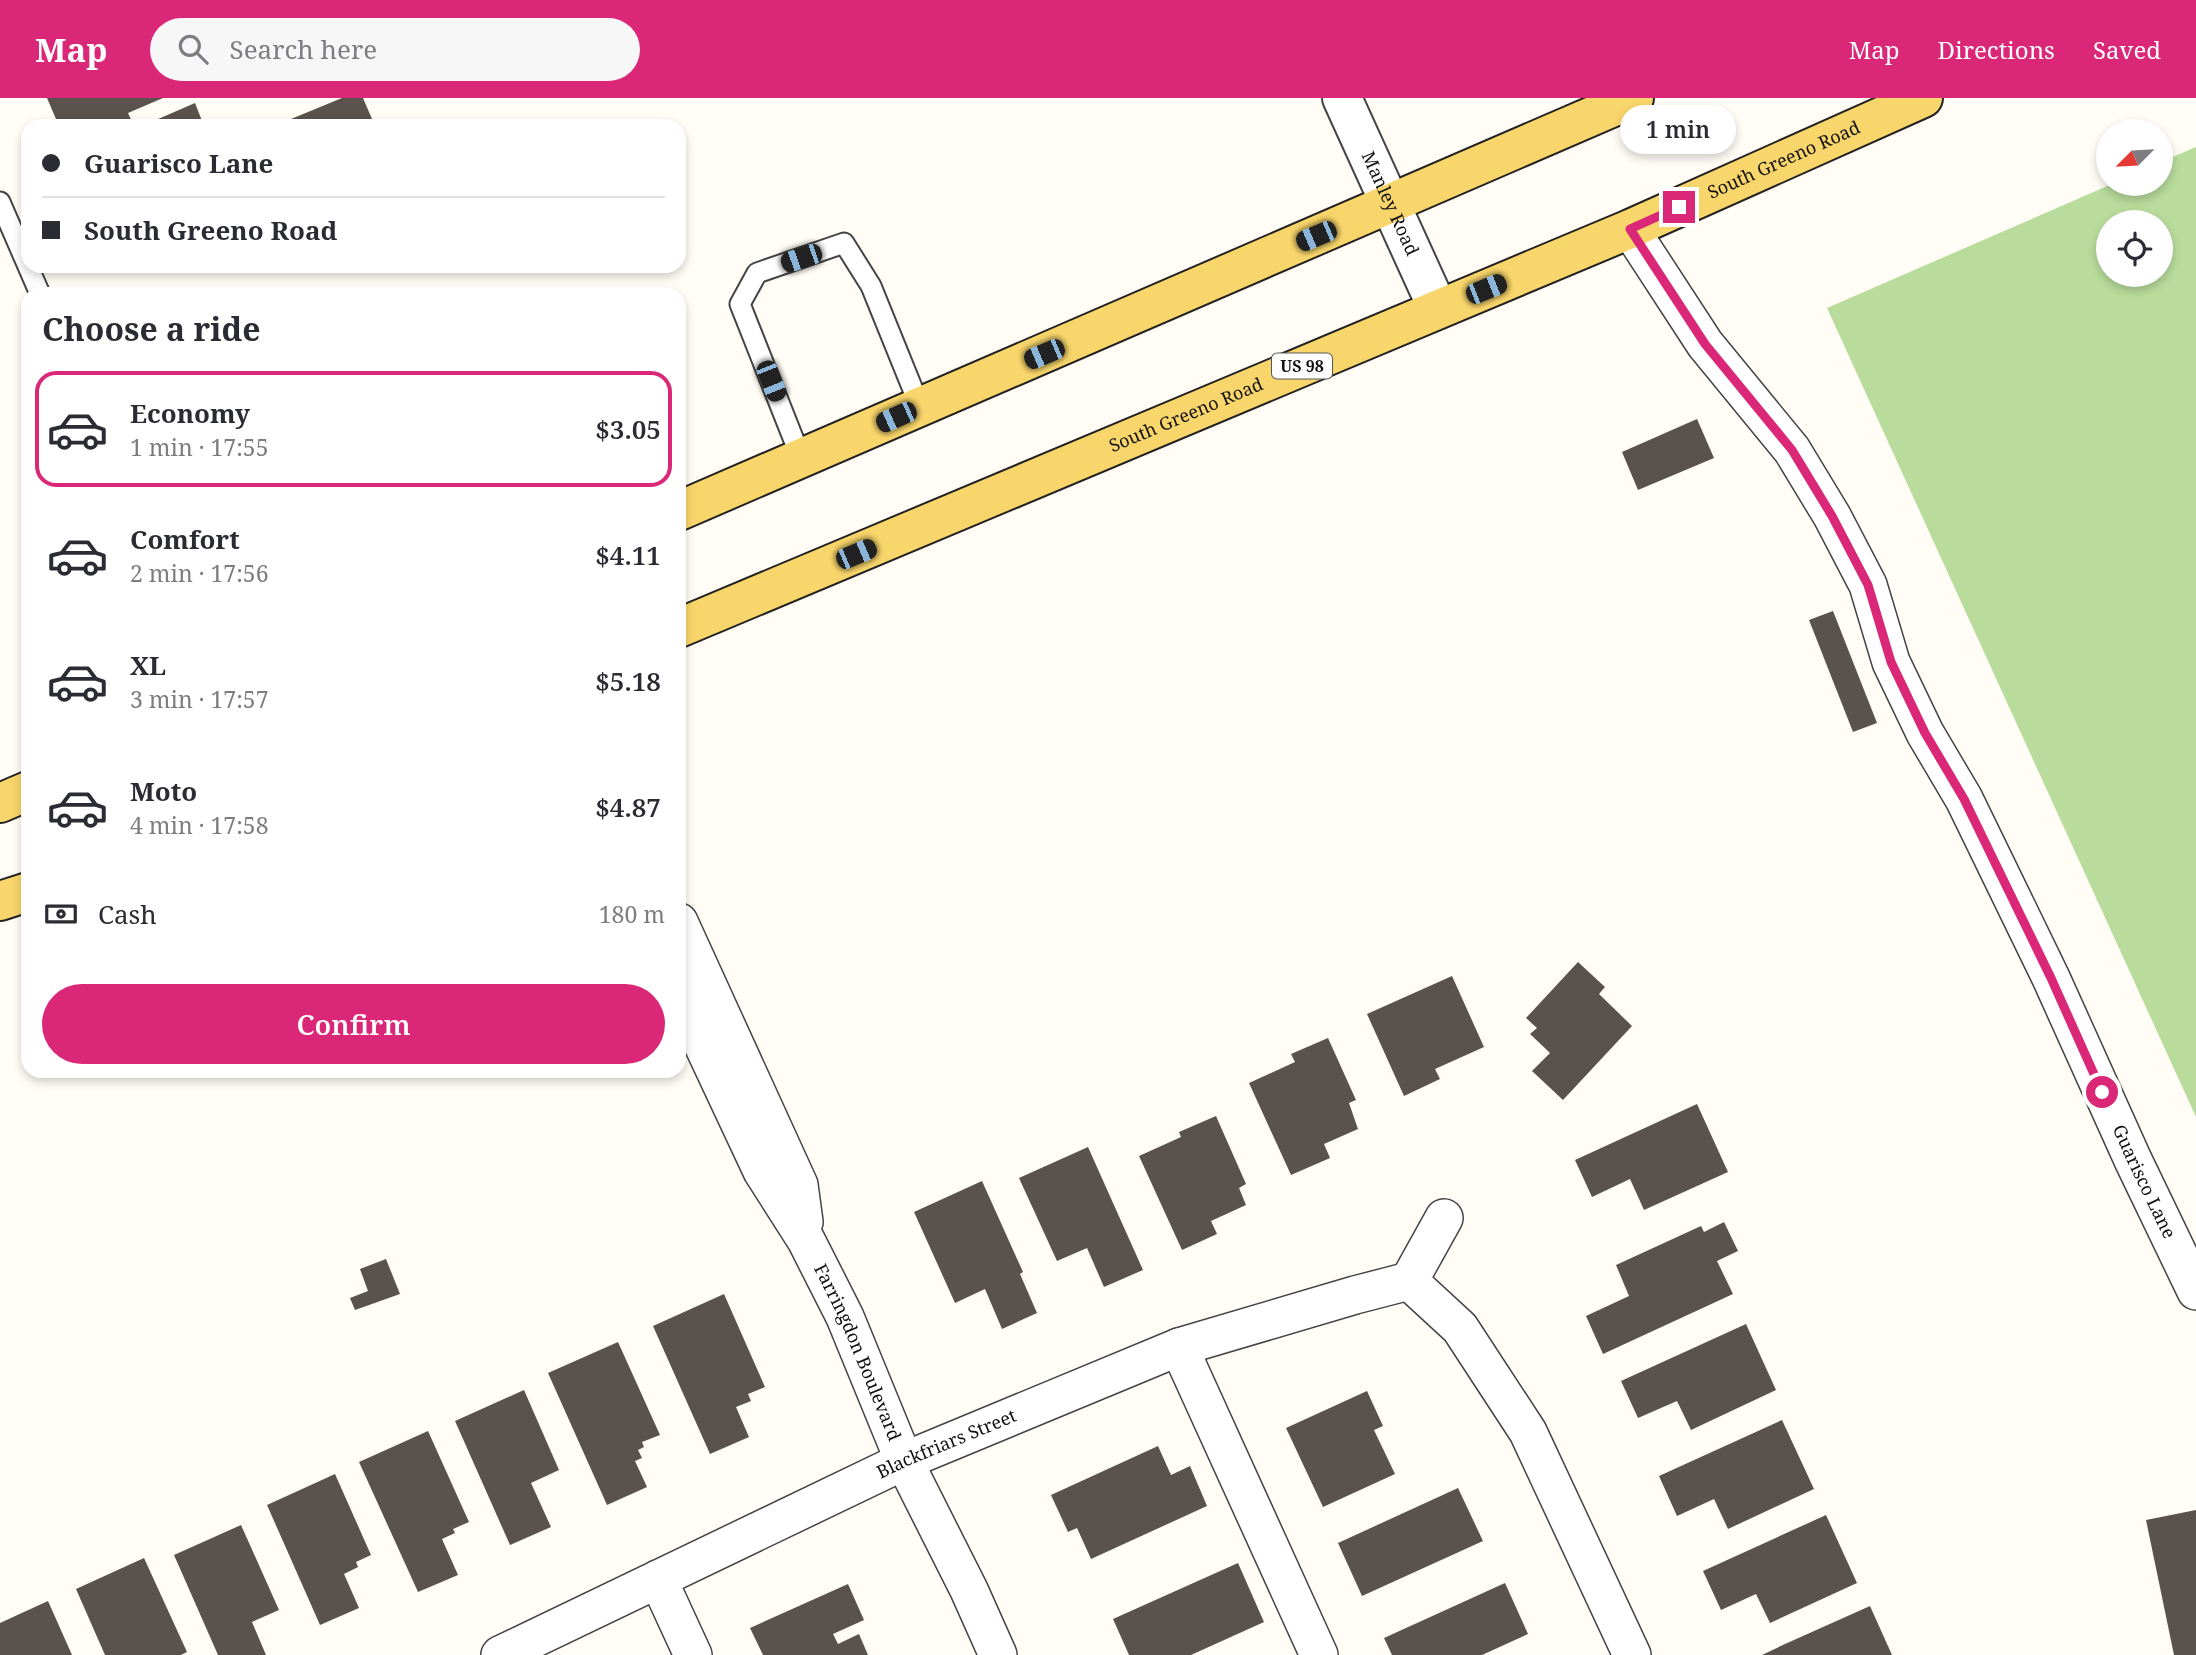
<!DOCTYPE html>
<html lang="en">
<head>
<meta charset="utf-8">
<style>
  body { margin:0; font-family:"Noto Serif",serif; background:#f7f7f7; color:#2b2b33; height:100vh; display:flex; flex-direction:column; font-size:26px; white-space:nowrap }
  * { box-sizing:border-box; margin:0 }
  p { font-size:23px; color:#7c7c81 }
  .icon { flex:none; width:38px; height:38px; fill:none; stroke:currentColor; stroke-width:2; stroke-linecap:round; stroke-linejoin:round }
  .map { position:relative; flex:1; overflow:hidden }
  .side { position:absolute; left:21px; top:189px; width:665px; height:791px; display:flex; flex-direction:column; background:#fff; border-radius:21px; box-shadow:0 4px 10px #0003 }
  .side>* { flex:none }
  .top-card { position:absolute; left:21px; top:21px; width:665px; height:154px; border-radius:21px; box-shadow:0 4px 10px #0003; display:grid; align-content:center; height:154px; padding:0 21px; background:#fff }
  .needle { width:46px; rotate:246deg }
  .tools { position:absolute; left:2096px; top:21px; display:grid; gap:14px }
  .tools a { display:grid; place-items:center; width:77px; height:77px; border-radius:50%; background:#fff; box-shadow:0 4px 10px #0003; font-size:35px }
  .end { position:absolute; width:32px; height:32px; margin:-16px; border:9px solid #db2777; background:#fff; box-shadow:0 0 0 4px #fff }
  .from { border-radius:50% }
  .bubble { position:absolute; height:49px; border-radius:24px; background:#fff; box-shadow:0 4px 10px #0003; font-size:23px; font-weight:600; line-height:49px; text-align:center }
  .car { position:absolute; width:21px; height:42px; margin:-21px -10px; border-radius:9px; box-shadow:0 0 5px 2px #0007; background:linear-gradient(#222 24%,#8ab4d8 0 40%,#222 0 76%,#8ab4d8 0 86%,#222 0) }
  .top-card b { display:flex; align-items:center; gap:24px; height:66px; font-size:26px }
  .top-card b+b { border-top:2px solid #e1e1e2 }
  .top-card i { width:18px; height:18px; background:#2b2b33 }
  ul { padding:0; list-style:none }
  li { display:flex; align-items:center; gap:21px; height:116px; margin:0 14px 10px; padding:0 7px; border:4px solid transparent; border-radius:21px }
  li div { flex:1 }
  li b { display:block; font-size:26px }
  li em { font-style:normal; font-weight:600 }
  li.selected { border-color:#db2777 }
  li>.icon { width:63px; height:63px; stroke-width:1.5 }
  h2 { padding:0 21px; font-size:32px; line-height:84px }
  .pay { display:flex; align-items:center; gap:18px; height:77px; padding:0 21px; font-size:26px }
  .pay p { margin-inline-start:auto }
  .action { display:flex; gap:14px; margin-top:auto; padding:14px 21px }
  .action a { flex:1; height:80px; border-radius:42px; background:#db2777; color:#fff; font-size:28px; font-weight:600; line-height:80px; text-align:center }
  header { display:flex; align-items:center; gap:42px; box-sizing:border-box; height:98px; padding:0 35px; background:#db2777; color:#fff }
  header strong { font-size:33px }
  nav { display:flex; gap:38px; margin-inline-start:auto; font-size:24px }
  .search { width:490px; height:63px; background:#f7f7f7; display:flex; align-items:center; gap:18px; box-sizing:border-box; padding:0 24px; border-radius:38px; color:#7c7c81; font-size:26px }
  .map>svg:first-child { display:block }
  .forest { fill:#b9dc9c; fill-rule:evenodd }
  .building { fill:#5a524d }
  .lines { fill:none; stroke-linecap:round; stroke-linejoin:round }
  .service-casing { stroke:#444; stroke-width:23 }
  .minor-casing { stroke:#444; stroke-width:40 }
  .tertiary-casing { stroke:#444; stroke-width:42 }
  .primary-casing { stroke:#222; stroke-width:42 }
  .service { stroke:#fff; stroke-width:19 }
  .minor { stroke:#fff; stroke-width:37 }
  .tertiary { stroke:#fff; stroke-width:38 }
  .primary { stroke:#f9d66b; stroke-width:38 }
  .route { stroke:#db2777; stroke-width:9 }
  .labels { text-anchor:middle; stroke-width:7; stroke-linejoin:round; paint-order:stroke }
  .shield { fill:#fff; stroke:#585858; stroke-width:2 }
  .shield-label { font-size:16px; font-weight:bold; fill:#111 }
  .street-label { font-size:18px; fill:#111; stroke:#fff }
</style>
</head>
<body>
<header>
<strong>Map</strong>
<div class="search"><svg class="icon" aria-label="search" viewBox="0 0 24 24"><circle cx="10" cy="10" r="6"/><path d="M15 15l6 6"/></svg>Search here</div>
<nav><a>Map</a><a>Directions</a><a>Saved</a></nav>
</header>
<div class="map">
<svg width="2196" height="1557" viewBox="0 0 2196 1557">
  <rect width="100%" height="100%" fill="#fffdf5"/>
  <path class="forest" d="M 2196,49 L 2196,1019 L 1827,210 L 2112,86 L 2161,86 L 2161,64 ZM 2109,124 L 2161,124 L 2161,177 L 2109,177 Z"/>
  <g class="building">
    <polygon points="47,0 163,0 128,15 134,28 59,28"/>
    <polygon points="342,0 363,0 375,28 274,28"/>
    <polygon points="195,5 204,28 142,28"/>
    <polygon points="1697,321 1714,360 1638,392 1622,354"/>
    <polygon points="1833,513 1877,625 1853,634 1809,522"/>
    <polygon points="1578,864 1605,889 1599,896 1632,928 1563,1002 1532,973 1550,955 1530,936 1537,930 1526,920"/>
    <polygon points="1452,878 1484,949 1435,971 1440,981 1404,998 1367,916"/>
    <polygon points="1328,940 1356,1002 1349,1005 1358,1031 1324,1046 1330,1060 1291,1077 1249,985 1295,964 1291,956"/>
    <polygon points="1697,1006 1728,1074 1644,1112 1630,1081 1592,1099 1575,1062"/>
    <polygon points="1216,1018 1246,1086 1239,1090 1246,1107 1211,1123 1217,1136 1182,1152 1139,1058 1181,1039 1179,1034"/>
    <polygon points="1088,1049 1143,1172 1104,1189 1087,1150 1057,1163 1019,1080"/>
    <polygon points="982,1083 1023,1174 1020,1176 1037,1215 1002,1231 985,1191 955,1205 914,1114"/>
    <polygon points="1724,1124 1738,1153 1717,1163 1733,1196 1603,1256 1586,1218 1629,1198 1616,1167 1701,1128 1704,1134"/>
    <polygon points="386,1161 400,1196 355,1212 350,1200 368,1193 360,1171"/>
    <polygon points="724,1196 765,1289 748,1296 751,1303 736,1309 749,1339 710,1356 653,1228"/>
    <polygon points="1746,1226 1776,1292 1691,1332 1677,1303 1638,1320 1621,1283"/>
    <polygon points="618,1244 660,1337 642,1344 644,1349 638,1352 642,1360 635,1363 647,1389 607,1407 548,1275"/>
    <polygon points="524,1292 559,1372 531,1385 551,1429 510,1447 455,1323"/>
    <polygon points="1367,1293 1383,1328 1374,1332 1395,1376 1323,1409 1286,1330"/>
    <polygon points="1782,1322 1814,1391 1728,1431 1714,1401 1677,1418 1659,1378"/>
    <polygon points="428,1333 469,1424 453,1431 455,1435 442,1441 458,1477 418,1494 359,1364"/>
    <polygon points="1158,1348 1171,1377 1190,1368 1207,1408 1091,1461 1077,1430 1068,1434 1051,1397"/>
    <polygon points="335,1376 371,1457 356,1464 358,1469 344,1476 359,1510 320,1527 267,1407"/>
    <polygon points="1458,1390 1483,1443 1362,1498 1338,1445"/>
    <polygon points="2196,1412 2196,1557 2174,1557 2146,1422"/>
    <polygon points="1826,1417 1857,1485 1770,1525 1756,1496 1721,1512 1703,1473"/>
    <polygon points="241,1427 279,1512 252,1524 266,1557 218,1557 174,1457"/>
    <polygon points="144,1460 187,1554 181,1557 105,1557 76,1491"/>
    <polygon points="1238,1465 1264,1524 1191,1557 1129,1557 1113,1521"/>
    <polygon points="1505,1485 1528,1536 1482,1557 1392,1557 1384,1540"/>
    <polygon points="848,1486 864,1522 833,1536 838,1546 859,1536 868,1557 763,1557 750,1530"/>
    <polygon points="48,1503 72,1557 0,1557 0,1525"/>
    <polygon points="1870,1508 1892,1557 1762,1557 1785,1546"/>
  </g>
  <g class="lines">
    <g class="service-casing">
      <g id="service">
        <polyline points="0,104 40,196"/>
        <polyline points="801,360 740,206 757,175 844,145 871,188 920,309"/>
      </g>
    </g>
    <g class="minor-casing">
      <g id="minor">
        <path id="s1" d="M 1630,131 L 1705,246 L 1792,352 L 1832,418 L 1868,487 L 1891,564 L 1925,635 L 1964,701 L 2051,880 L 2133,1062 L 2196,1193"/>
        <polyline points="679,824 799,1087 804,1124"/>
        <path id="s2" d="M 679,896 L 762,1073 L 806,1142 L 845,1219 L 904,1363 L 969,1492 L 998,1557"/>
        <polyline points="1409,1183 1460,1230 1528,1334 1632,1557"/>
        <polyline points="1409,1183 1444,1120"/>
        <polyline points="1179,1249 1319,1557"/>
        <polyline points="658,1481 693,1557"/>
        <path id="s3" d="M 500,1557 L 904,1363 L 1179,1249 L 1355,1197 L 1409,1183"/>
      </g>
    </g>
    <g class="tertiary-casing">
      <g id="tertiary">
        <path id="s4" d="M 1342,0 L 1438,211"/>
      </g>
    </g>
    <g class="primary-casing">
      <g id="primary">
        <polyline points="679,413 1634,0"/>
        <path id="s5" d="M 679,530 L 1630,131 L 1923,0"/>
        <polyline points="0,705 28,693"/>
        <polyline points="0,803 28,794"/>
      </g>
    </g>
    <use href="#service" class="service"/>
    <use href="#minor" class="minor"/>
    <use href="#tertiary" class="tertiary"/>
    <use href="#primary" class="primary"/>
  </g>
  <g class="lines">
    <polyline class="route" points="1679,109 1630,131 1705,246 1792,352 1832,418 1868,487 1891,564 1925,635 1964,701 2051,880 2102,994"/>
  </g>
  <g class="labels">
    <rect class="shield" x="1272" y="255.5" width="60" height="25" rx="5"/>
    <g class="shield-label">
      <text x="1302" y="274">US 98</text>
    </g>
    <g class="street-label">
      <text dy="6" stroke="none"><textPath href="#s5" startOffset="1200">South Greeno Road</textPath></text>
      <text dy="6" stroke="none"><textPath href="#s4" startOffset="116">Manley Road</textPath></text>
      <text dy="6" stroke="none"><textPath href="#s5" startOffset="550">South Greeno Road</textPath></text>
      <text dy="6" stroke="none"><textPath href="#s1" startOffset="1088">Guarisco Lane</textPath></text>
      <text dy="6" stroke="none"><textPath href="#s2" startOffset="401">Farringdon Boulevard</textPath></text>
      <text dy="6" stroke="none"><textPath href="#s3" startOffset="494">Blackfriars Street</textPath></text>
    </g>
  </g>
</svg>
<div class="tools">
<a><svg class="needle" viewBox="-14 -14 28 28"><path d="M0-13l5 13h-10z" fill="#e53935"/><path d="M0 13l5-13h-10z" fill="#7c7c81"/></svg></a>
<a><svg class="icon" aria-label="locate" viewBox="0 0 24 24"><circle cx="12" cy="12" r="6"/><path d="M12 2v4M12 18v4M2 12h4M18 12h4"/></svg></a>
</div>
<i class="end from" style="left:2102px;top:994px"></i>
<i class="end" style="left:1679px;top:109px"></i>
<div class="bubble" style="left:1620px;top:7px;width:116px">1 min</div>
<i class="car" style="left:1316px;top:138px;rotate:247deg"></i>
<i class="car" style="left:801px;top:160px;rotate:251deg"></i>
<i class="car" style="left:1486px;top:191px;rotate:68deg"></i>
<i class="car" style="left:1044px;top:256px;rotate:247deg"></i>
<i class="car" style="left:771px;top:283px;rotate:158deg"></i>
<i class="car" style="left:896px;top:319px;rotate:246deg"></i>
<i class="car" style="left:856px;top:456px;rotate:67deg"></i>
<div class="top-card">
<b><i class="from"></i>Guarisco Lane</b>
<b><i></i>South Greeno Road</b>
</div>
<section class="side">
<h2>Choose a ride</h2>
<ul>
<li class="selected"><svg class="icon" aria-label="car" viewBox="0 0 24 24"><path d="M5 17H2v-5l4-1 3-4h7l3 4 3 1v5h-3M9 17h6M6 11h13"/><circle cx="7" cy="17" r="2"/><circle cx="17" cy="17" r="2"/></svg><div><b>Economy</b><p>1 min · 17:55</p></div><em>$3.05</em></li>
<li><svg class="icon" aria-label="car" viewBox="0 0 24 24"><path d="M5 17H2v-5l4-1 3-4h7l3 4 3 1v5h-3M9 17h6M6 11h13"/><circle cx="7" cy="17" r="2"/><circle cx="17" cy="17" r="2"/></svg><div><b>Comfort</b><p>2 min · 17:56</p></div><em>$4.11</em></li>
<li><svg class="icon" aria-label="car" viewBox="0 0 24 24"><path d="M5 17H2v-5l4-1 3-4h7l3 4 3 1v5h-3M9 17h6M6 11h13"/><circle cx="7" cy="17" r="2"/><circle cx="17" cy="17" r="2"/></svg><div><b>XL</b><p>3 min · 17:57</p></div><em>$5.18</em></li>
<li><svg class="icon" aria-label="car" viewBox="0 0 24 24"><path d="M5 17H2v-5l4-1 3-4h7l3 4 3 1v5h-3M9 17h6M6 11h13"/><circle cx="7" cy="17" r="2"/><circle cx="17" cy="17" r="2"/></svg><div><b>Moto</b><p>4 min · 17:58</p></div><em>$4.87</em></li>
</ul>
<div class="pay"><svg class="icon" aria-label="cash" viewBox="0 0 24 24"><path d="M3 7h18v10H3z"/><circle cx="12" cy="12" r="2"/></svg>Cash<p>180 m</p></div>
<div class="action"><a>Confirm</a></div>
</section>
</div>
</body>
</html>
